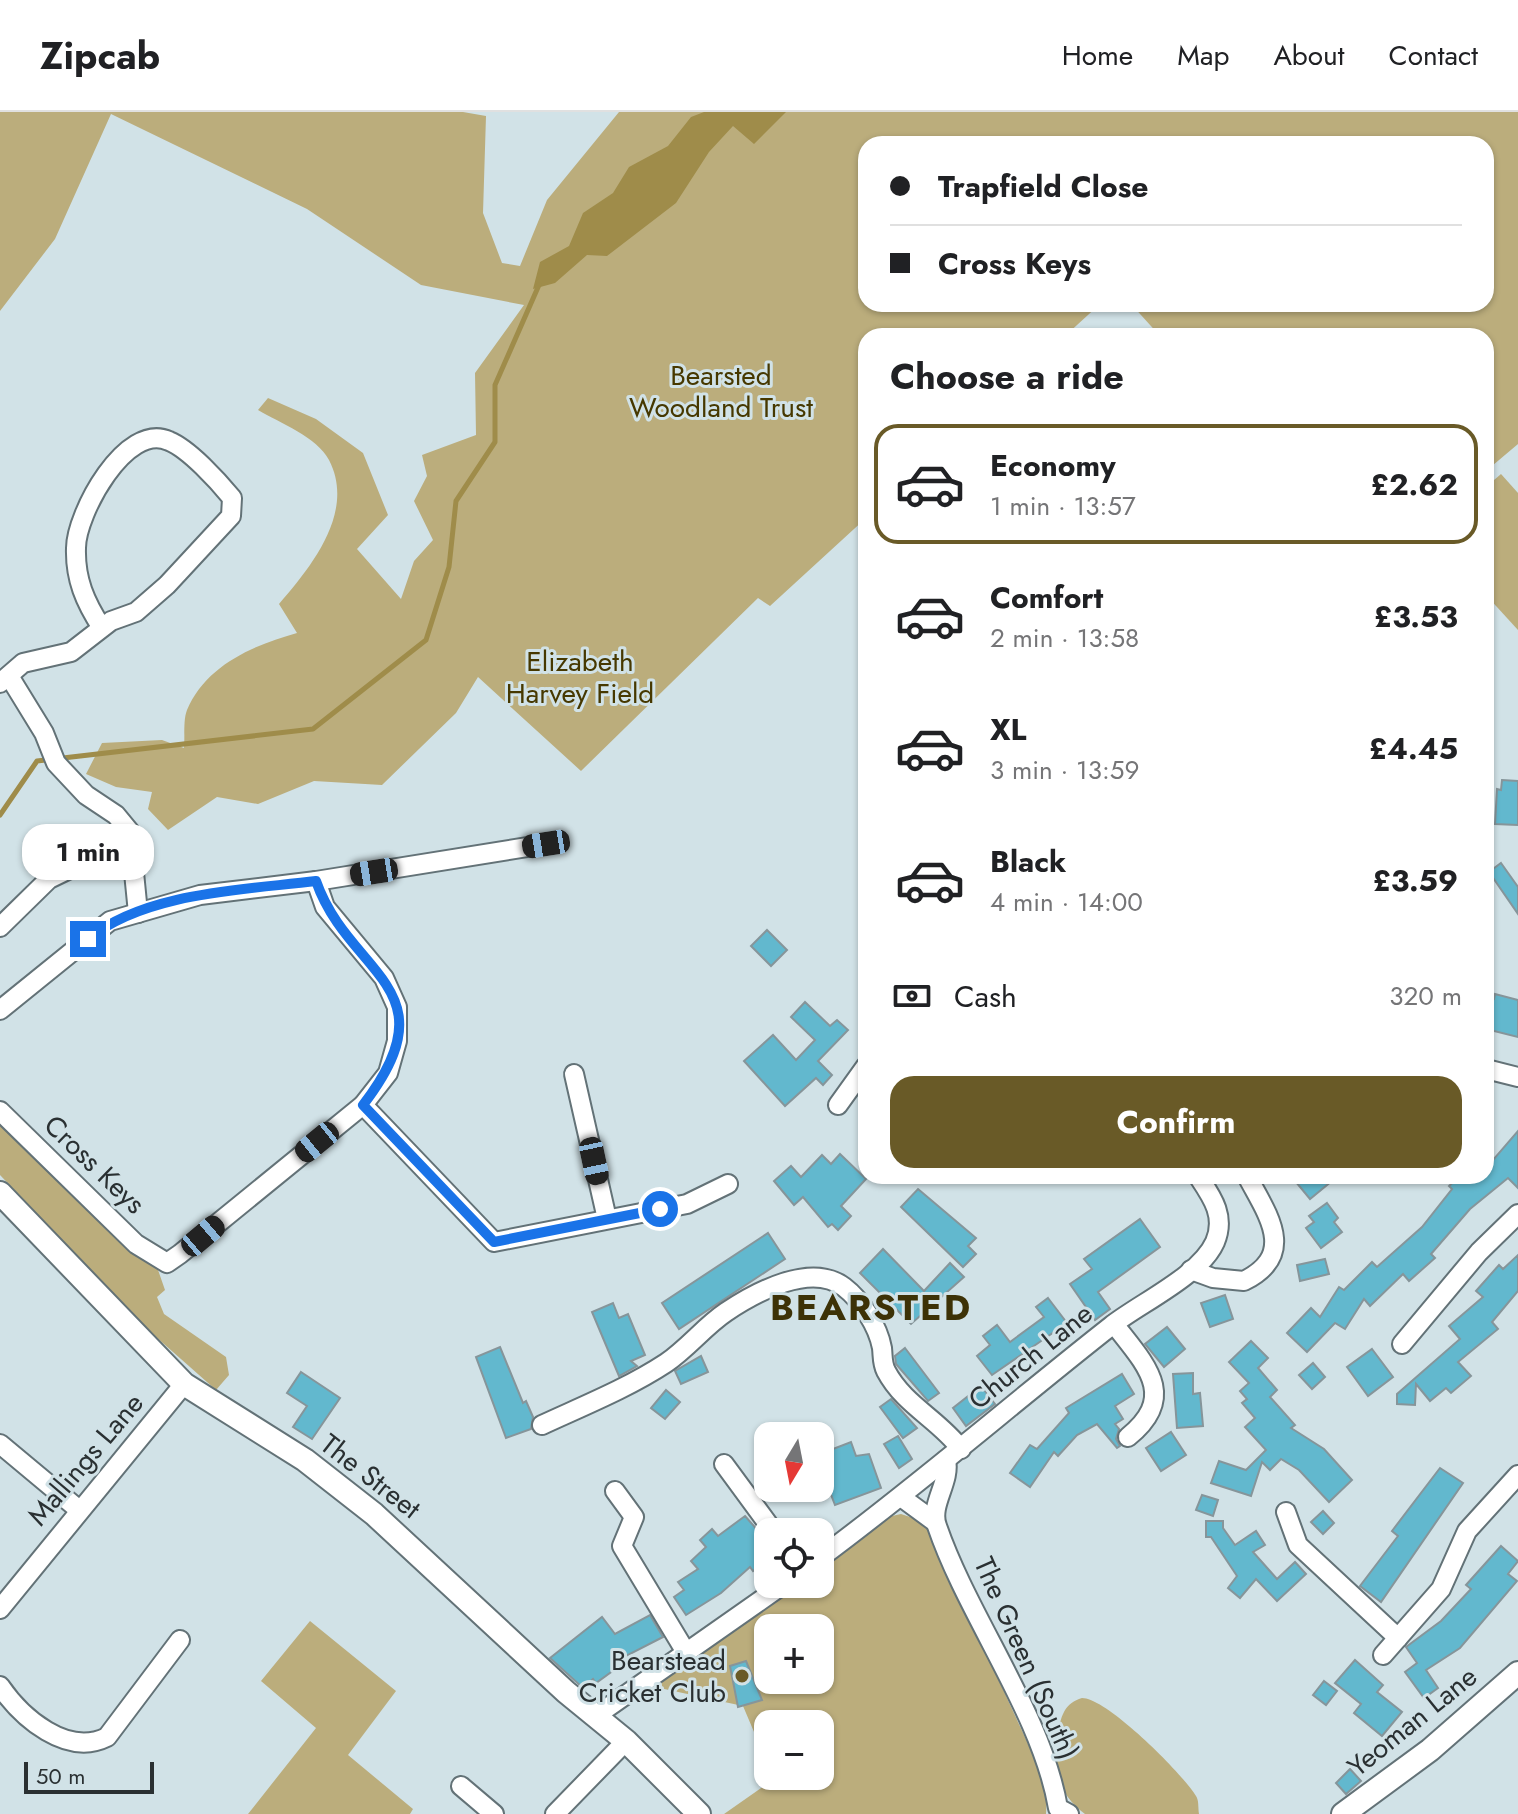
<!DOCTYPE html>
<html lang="en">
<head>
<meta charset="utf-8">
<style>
  body { margin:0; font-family:Jost,sans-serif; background:#f2f2f2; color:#202124; height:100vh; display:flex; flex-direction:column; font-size:30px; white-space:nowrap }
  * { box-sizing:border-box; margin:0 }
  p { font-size:26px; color:#757577 }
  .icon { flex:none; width:44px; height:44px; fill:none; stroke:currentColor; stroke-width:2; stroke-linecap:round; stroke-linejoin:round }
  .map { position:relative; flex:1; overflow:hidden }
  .drawer { position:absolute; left:858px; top:216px; width:636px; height:856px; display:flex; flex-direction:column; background:#fff; border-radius:24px; box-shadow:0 2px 6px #0004 }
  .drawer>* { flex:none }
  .hud { position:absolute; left:858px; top:24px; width:636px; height:176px; border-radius:24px; box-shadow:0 2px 6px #0004; display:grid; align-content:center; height:176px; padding:0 32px; background:#fff }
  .needle { width:52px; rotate:190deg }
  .buttons { position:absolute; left:754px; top:1310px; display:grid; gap:16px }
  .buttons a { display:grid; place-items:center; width:80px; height:80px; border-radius:16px; background:#fff; box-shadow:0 2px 6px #0004; font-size:40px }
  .scale { position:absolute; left:24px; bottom:20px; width:130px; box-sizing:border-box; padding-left:8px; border:4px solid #2a3032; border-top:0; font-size:22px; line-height:28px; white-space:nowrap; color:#2a3032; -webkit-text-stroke:6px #d1e2e7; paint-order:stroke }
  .end { position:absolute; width:36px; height:36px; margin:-18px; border:10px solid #1a73e8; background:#fff; box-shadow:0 0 0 4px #fff }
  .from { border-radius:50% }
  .bubble { position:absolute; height:56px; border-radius:24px; background:#fff; box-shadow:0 2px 6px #0004; font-size:26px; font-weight:700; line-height:56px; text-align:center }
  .car { position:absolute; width:24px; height:48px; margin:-24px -12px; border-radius:10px; box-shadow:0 0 6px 2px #0007; background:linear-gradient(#222 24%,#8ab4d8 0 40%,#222 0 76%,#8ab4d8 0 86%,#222 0) }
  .hud b { display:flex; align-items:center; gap:28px; height:76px; font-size:30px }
  .hud b+b { border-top:2px solid #e0e0e0 }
  .hud i { width:20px; height:20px; background:#202124 }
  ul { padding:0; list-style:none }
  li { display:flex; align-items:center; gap:24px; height:120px; margin:0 16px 12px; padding:0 16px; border:4px solid transparent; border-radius:24px }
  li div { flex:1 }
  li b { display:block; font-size:30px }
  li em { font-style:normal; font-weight:700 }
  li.selected { border-color:#695a27 }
  li>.icon { width:72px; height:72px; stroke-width:1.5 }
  h2 { padding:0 32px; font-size:36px; line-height:96px }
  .pay { display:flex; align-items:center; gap:20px; height:88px; padding:0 32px; font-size:30px }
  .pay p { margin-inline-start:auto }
  .primary-button { display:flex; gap:16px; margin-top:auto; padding:16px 32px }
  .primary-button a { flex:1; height:92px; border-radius:24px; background:#695a27; color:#fff; font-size:32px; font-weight:700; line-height:92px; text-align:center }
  header { display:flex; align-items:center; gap:48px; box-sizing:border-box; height:112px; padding:0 40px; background:#fff; border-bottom:2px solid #e0e0e0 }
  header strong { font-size:38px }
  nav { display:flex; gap:44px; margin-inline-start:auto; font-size:28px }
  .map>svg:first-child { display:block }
  .green { fill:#bbad7c; fill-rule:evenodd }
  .water { fill:#9f8c4a }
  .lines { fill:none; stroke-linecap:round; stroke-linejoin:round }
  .stream { stroke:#9f8c4a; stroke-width:5 }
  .building { fill:#62b8ce; stroke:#86959a; stroke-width:2 }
  .minor-casing { stroke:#637277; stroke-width:22 }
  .tertiary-casing { stroke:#637277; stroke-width:26 }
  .minor { stroke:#fff; stroke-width:18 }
  .tertiary { stroke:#fff; stroke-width:22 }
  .route { stroke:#1a73e8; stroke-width:10 }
  .poi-dot { fill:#695a27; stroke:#d1e2e7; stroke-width:3 }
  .labels { text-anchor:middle; stroke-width:6; stroke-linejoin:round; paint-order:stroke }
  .park-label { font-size:28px; fill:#463800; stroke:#d1e2e7 }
  .street-label { font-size:28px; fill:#2a3032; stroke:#d1e2e7 }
  .poi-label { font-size:28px; fill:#2a3032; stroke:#d1e2e7; text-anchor:end }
  .district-label { font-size:36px; font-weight:bold; letter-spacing:2px; fill:#3d3207; stroke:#d1e2e7 }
</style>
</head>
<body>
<header>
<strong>Zipcab</strong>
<nav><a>Home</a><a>Map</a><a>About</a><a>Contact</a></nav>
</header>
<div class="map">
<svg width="1518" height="1702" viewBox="0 0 1518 1702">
  <rect width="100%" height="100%" fill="#d1e2e7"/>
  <g class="green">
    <path d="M 0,0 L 463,0 L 486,4 L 483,101 L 502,151 L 520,154 L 547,88 L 619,0 L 1518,0 L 1518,332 L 1486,359 L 1486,224 L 1160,224 L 1131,192 L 1486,192 L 1486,32 L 866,32 L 866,192 L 1100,192 L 1065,224 L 866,224 L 866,406 L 770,494 L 758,486 L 581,659 L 478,565 L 456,601 L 382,673 L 314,669 L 258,692 L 217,685 L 168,718 L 148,697 L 152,680 L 116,675 L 86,662 L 102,631 L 162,628 L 184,636 C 185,625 183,608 187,598 C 206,553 254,533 297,521 L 279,492 C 311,455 356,400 329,348 C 317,325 280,311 258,298 L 268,286 L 316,307 L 363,341 L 388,403 L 357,437 L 401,487 L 414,449 L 433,428 L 414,389 L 427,364 L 422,343 L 476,323 L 475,261 L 524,193 L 421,173 L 307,97 L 111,2 L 55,127 L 0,199 Z"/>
    <polygon points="1501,362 1518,381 1518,518 1486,483 1486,375"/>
    <polygon points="0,1005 157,1155 165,1178 157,1185 164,1202 226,1245 229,1263 216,1278 147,1217 0,1063"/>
    <path d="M 901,1402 L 919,1408 L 931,1421 L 1041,1660 L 1047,1682 L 1046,1702 L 724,1702 L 774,1667 L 773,1664 L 820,1664 L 820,1612 L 768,1612 L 768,1653 L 743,1594 L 655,1575 L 791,1472 L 820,1472 L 820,1451 L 883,1406 ZM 768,1516 L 820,1516 L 820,1568 L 768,1568 Z"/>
    <polygon points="310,1509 396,1579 348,1643 413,1697 410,1702 248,1702 316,1616 261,1569"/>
    <path d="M 1082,1586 C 1107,1586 1182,1661 1196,1684 C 1199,1688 1198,1696 1199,1702 L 1085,1702 C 1056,1680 1051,1653 1058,1619 C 1062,1602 1065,1591 1082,1586 Z"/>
  </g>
  <polygon class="water" points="704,0 786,0 754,32 733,14 709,40 676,91 607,144 587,143 555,171 533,177 540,150 569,134 583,101 613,81 629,55 668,34 691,5"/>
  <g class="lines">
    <polyline class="stream" points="0,703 37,649 313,617 426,528 449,455 456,389 495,330 495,273 539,173"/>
  </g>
  <g class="building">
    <polygon points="1502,668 1518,669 1518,713 1495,712 1497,677 1501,678"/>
    <polygon points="1501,751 1518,775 1518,802 1489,760"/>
    <polygon points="767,818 787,838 771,854 751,834"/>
    <polygon points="1495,882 1518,888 1518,925 1486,917 1486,884 1494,887"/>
    <polygon points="805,890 830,914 837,908 848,918 818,949 832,963 823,973 816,966 785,994 744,949 773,923 796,948 815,928 791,905"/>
    <polygon points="1518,1019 1518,1076 1508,1066 1470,1097 1431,1142 1435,1146 1409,1169 1403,1162 1370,1194 1364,1187 1345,1217 1335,1211 1307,1240 1287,1221 1311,1196 1320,1205 1339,1175 1344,1178 1372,1150 1377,1155 1422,1115 1452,1077 1449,1074 1460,1064 1486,1064 1486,1056"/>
    <polygon points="840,1042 866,1067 841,1094 851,1104 838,1118 832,1112 828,1115 803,1085 794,1093 774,1069 791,1054 801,1065 822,1043 831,1052"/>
    <polygon points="1291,1064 1338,1064 1310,1087"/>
    <polygon points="918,1077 976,1126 968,1134 976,1142 963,1155 901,1095"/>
    <polygon points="1327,1091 1338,1106 1334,1110 1342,1120 1321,1136 1306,1116 1314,1110 1309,1104"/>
    <polygon points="1140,1107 1160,1135 1098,1180 1110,1197 1095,1208 1070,1172 1092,1157 1084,1147"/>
    <polygon points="768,1121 785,1147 679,1217 662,1191"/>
    <polygon points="883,1137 924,1179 950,1151 964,1165 911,1212 860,1161"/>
    <polygon points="1518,1143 1518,1179 1492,1210 1498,1217 1458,1250 1471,1264 1451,1281 1446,1276 1430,1289 1416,1272 1415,1293 1397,1292 1397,1282 1460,1227 1449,1214 1483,1185 1476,1179 1499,1153 1503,1157"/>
    <polygon points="1325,1147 1329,1162 1300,1169 1297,1153"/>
    <polygon points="1225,1183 1233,1207 1210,1215 1201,1191"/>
    <polygon points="1048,1186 1067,1211 992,1263 977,1244 990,1233 983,1224 997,1213 1010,1230 1044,1205 1036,1195"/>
    <polygon points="613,1191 619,1206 628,1202 645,1243 631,1249 637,1254 619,1264 592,1200"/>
    <polygon points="1167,1215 1185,1237 1164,1255 1145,1232"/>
    <polygon points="1251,1229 1268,1246 1258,1256 1277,1278 1270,1285 1295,1313 1291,1316 1324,1337 1352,1368 1329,1390 1299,1358 1281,1347 1270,1358 1262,1350 1251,1384 1211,1371 1219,1349 1246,1358 1266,1338 1245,1315 1255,1306 1242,1291 1247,1287 1240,1279 1249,1271 1229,1250"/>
    <polygon points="500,1235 523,1291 526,1289 533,1305 531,1317 506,1326 476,1245"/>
    <polygon points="905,1236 939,1281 928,1289 896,1252 895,1244"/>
    <polygon points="1372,1237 1393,1265 1368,1284 1347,1255"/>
    <polygon points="701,1244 708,1260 681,1272 675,1259"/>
    <polygon points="1313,1251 1325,1265 1312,1277 1299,1263"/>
    <polygon points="301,1260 340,1286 312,1327 293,1315 307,1294 287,1281"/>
    <polygon points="1193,1261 1193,1282 1200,1281 1203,1314 1177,1316 1173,1262"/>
    <polygon points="1122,1262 1134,1282 1115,1294 1123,1307 1115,1312 1119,1317 1116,1327 1120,1334 1117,1336 1097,1312 1077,1323 1058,1344 1054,1340 1030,1375 1010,1361 1030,1333 1037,1337 1069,1301 1066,1296"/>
    <polygon points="981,1274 995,1292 966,1314 953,1296"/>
    <polygon points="666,1278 680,1290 665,1307 651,1296"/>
    <polygon points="891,1287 917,1316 903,1326 880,1295"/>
    <polygon points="1171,1320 1186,1343 1161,1359 1146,1336"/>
    <polygon points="898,1324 912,1347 899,1356 884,1332"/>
    <polygon points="851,1330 856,1344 869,1342 881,1376 835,1393 820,1354 820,1342"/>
    <polygon points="1440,1356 1463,1371 1381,1490 1360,1474 1398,1424 1392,1419"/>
    <polygon points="1202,1383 1218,1388 1213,1404 1196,1398"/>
    <polygon points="1323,1399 1334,1411 1323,1422 1311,1410"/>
    <polygon points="745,1404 768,1430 768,1448 753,1459 750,1455 721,1481 686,1503 674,1485 684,1478 678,1470 698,1457 691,1449 706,1435 700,1428 712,1417 718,1424"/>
    <polygon points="1206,1409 1223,1409 1223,1416 1235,1433 1256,1419 1265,1433 1253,1440 1277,1467 1295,1450 1306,1462 1277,1489 1256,1467 1240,1486 1228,1476 1237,1464 1211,1425 1206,1425"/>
    <polygon points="1501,1434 1518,1449 1508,1462 1517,1469 1460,1536 1426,1558 1438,1576 1424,1586 1405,1560 1417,1551 1406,1535 1441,1509 1471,1477 1466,1473"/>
    <polygon points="650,1503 663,1525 614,1550 618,1555 596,1571 593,1567 583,1576 550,1546 602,1505 615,1522"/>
    <polygon points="1355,1548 1383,1573 1377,1580 1402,1600 1382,1624 1354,1601 1361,1592 1335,1571"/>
    <polygon points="746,1549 762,1588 738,1595 730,1554"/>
    <polygon points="1324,1569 1337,1579 1326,1593 1313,1583"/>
    <polygon points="1350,1657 1361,1669 1346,1682 1336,1671"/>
  </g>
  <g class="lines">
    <g class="minor-casing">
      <g id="minor">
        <polyline points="9,564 44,621 56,651 86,683 116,703 130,720 138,801"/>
        <path d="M 0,571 L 23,551 L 71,540 L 111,509 L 136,500 L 167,473 L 231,404 L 232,386 C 218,369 189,337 169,329 C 126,309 76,402 76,436 C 75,467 85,490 102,516"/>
        <polyline points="0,815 49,767 82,751 134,750"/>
        <polyline points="0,898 110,809 200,783 316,769 546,732"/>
        <polyline points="1486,957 1518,965"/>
        <polyline points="574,962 607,1107"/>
        <polyline points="363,993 494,1130 687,1092 728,1072"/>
        <polyline points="838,993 866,954"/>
        <polyline points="0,999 136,1132 167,1151 180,1142 363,993 388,961 397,929 397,895 384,866 325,795 316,769"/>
        <path d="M 1191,1158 L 1213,1166 L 1244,1169 C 1298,1142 1267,1102 1247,1064"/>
        <path d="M 1114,1212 C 1145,1252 1179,1284 1128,1325"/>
        <polyline points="1402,1232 1479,1140 1518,1102"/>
        <path d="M 542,1313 C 583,1294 628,1276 666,1251 C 688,1236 705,1214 726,1200 C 756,1180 811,1150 844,1175 C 861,1188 878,1214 882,1236 C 883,1245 882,1251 886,1259 C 904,1293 938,1307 961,1337"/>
        <polyline points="0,1332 78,1397"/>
        <path d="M 946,1348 C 951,1370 929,1393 937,1414 C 968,1505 1042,1602 1058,1696 L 1069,1702"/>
        <polyline points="724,1352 774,1420"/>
        <polyline points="615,1379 634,1405 622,1434 687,1542"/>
        <polyline points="901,1385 935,1410"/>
        <polyline points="1286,1400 1298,1433 1398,1526"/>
        <path d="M 820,1446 C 920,1372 1013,1291 1111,1214 C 1140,1191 1200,1164 1215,1130 C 1226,1104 1212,1085 1198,1064"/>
        <polyline points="0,1497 184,1272"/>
        <polyline points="1383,1543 1441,1477 1467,1419 1518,1363"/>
        <path d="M 0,1574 C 22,1606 67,1645 107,1625 L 180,1528"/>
        <polyline points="597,1603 784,1472"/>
        <polyline points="461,1674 494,1702"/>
        <polyline points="555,1702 626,1629"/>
      </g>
    </g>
    <g class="tertiary-casing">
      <g id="tertiary">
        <polyline points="0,1081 184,1272 305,1348 374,1402 566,1580 626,1629 699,1702"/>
        <polyline points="1343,1702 1430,1638 1518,1561"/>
      </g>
    </g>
    <use href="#minor" class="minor"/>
    <use href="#tertiary" class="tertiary"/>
  </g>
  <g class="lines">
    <path class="route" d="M 88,827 C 146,780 244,778 316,769 C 349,864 454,875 363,993 L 494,1130 L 660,1097"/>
  </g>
  <circle class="poi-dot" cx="742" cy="1564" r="8"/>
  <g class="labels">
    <g class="park-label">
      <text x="721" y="273">Bearsted<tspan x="721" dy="32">Woodland Trust</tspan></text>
      <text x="580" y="559">Elizabeth<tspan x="580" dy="32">Harvey Field</tspan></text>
    </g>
    <g class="street-label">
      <text transform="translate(95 1052) rotate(44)" y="10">Cross Keys</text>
      <text transform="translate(1030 1244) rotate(-39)" y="10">Church Lane</text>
      <text transform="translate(85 1347) rotate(-50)" y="10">Mallings Lane</text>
      <text transform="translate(371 1364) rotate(38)" y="10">The Street</text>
      <text transform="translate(1027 1546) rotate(66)" y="10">The Green (South)</text>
      <text transform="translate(1412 1609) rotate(-39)" y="10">Yeoman Lane</text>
    </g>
    <g class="poi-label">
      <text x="726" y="1558">Bearstead<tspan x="726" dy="32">Cricket Club</tspan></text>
    </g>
    <g class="district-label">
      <text x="871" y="1208">BEARSTED</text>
    </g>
  </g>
</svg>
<div class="buttons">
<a><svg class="needle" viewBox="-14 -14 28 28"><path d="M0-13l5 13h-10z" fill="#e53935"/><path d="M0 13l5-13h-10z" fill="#757577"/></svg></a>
<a><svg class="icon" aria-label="locate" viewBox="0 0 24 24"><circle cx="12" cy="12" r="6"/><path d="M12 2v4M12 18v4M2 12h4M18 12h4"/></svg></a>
<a>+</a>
<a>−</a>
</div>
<div class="scale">50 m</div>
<i class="end from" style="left:660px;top:1097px"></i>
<i class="end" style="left:88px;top:827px"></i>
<div class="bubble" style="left:22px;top:712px;width:132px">1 min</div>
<i class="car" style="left:546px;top:732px;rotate:261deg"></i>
<i class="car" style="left:374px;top:760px;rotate:261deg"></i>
<i class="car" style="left:317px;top:1030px;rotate:231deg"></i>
<i class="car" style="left:594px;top:1049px;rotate:168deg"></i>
<i class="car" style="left:203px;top:1124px;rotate:50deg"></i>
<div class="hud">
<b><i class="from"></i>Trapfield Close</b>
<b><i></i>Cross Keys</b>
</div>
<section class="drawer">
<h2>Choose a ride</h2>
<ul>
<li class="selected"><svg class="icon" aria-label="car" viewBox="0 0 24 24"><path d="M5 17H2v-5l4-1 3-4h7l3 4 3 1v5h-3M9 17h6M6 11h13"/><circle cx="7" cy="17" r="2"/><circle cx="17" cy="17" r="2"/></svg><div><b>Economy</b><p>1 min · 13:57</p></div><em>£2.62</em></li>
<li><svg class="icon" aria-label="car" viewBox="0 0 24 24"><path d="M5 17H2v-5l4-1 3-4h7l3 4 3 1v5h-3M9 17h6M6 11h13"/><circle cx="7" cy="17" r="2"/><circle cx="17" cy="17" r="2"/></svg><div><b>Comfort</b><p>2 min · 13:58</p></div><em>£3.53</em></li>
<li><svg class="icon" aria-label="car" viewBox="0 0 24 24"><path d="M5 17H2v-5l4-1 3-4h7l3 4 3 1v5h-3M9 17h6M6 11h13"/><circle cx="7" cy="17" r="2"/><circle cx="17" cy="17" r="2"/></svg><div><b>XL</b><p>3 min · 13:59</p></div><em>£4.45</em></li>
<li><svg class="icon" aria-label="car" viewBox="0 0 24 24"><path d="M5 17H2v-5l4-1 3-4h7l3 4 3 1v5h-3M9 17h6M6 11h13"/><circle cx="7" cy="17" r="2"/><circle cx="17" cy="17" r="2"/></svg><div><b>Black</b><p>4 min · 14:00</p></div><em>£3.59</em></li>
</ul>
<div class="pay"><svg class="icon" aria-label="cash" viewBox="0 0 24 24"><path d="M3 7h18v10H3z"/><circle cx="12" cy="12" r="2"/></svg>Cash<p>320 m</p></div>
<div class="primary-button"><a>Confirm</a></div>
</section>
</div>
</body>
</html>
